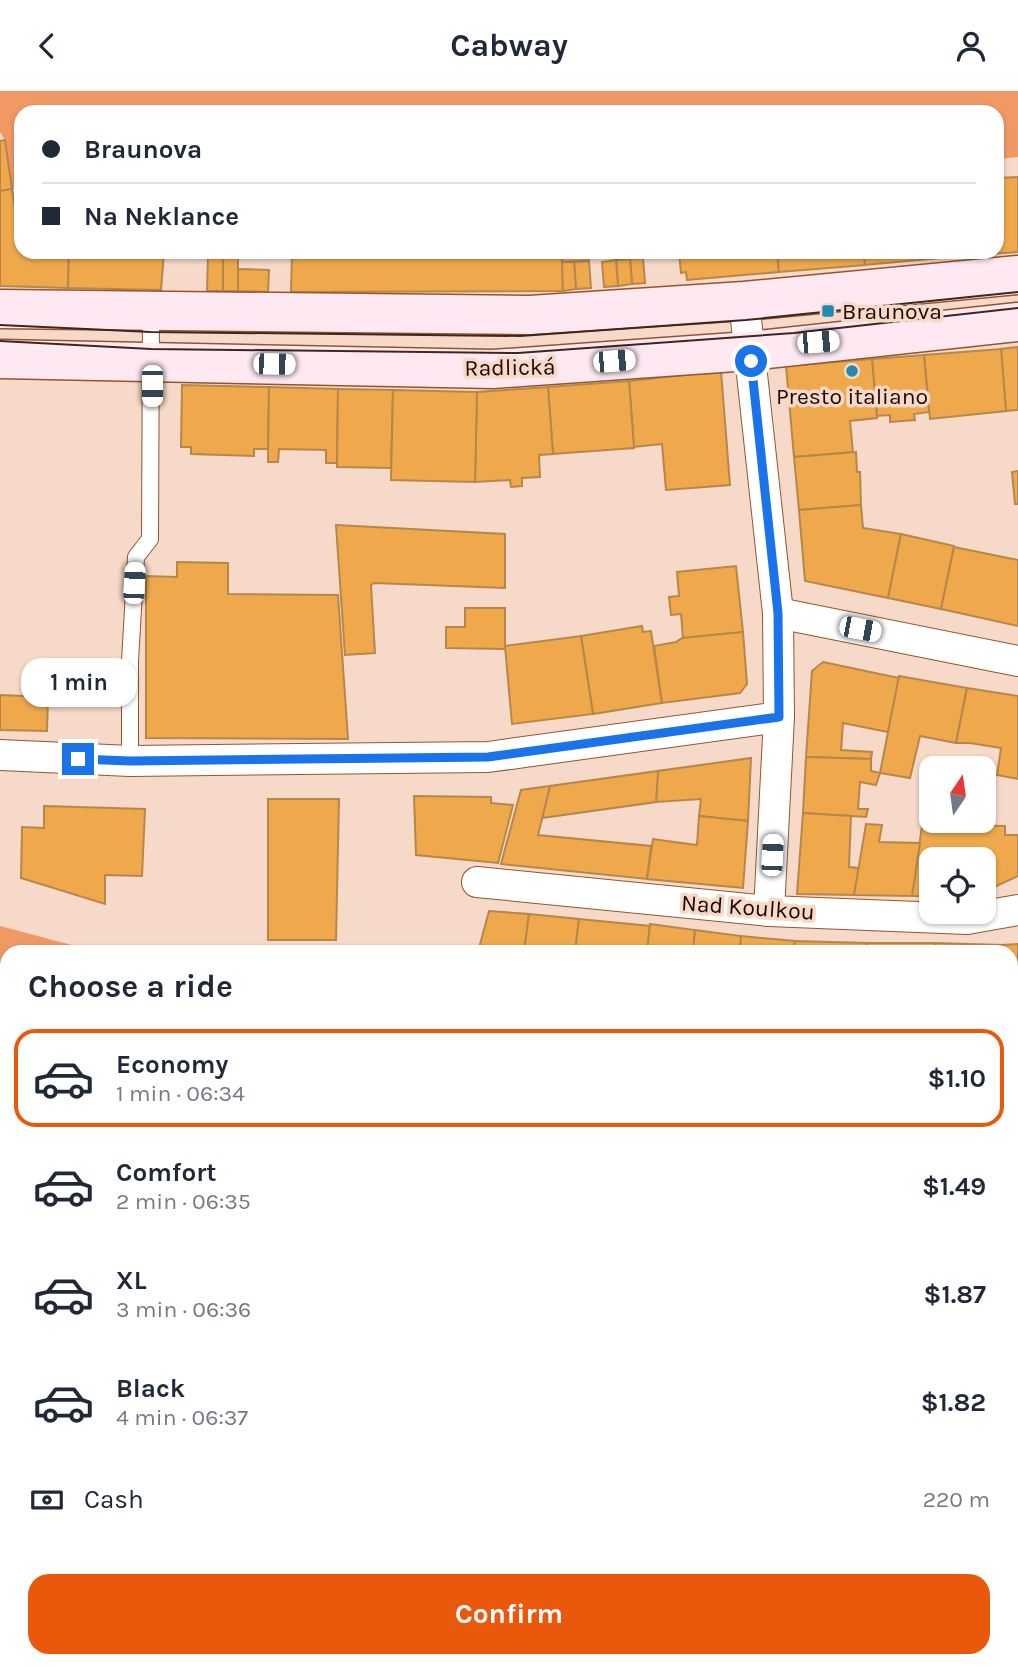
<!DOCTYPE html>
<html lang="en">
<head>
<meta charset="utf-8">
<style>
  body { margin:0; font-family:Karla,sans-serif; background:#f6f6f7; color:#1f2937; height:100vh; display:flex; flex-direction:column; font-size:26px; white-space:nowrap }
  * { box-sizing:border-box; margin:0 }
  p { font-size:23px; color:#747a83 }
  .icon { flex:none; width:38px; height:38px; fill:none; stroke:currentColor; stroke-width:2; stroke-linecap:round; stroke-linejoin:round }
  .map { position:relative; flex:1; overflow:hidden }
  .side { position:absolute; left:0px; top:854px; width:1018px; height:723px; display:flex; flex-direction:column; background:#fff; border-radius:21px 21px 0 0; box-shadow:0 2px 5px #0004 }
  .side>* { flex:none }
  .banner { position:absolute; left:14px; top:14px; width:990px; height:154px; border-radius:21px; box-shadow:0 2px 5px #0004; display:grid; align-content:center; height:154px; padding:0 28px; background:#fff }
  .needle { width:46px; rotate:13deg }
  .tools { position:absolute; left:919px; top:665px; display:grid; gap:14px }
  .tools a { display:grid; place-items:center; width:77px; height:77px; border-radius:14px; background:#fff; box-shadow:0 2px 5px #0004; font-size:35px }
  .end { position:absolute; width:32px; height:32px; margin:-16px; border:9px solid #1a73e8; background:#fff; box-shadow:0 0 0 4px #fff }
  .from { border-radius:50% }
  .bubble { position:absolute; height:49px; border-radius:21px; background:#fff; box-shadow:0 2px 5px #0004; font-size:23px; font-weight:700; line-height:49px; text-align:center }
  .car { position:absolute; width:21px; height:42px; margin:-21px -10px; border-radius:9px; box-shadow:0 0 5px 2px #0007; background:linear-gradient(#fff 24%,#345 0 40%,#fff 0 76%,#345 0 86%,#fff 0) }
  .banner b { display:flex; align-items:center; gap:24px; height:66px; font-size:26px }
  .banner b+b { border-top:2px solid #e0e1e3 }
  .banner i { width:18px; height:18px; background:#1f2937 }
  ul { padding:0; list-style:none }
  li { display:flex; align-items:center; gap:21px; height:98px; margin:0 14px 10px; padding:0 14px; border:4px solid transparent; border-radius:21px }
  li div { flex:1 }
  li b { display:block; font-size:26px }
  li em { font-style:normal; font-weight:700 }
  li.current { border-color:#ea580c }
  li>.icon { width:63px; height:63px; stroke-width:1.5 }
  h2 { padding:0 28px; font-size:32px; line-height:84px }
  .pay { display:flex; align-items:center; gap:18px; height:77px; padding:0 28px; font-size:26px }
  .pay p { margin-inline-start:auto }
  .primary-button { display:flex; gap:14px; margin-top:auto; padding:14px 28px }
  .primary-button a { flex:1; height:80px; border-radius:21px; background:#ea580c; color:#fff; font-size:28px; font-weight:700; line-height:80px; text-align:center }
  header { display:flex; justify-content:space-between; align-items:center; height:91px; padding:0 28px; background:#fff; font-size:32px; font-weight:700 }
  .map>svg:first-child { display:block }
  .green { fill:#f09965 }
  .building { fill:#efa94c; stroke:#b7874a; stroke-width:2 }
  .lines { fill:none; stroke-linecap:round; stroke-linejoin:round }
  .service-casing { stroke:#93552e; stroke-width:18 }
  .minor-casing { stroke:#93552e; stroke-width:32 }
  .secondary-casing { stroke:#93552e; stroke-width:41 }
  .path { stroke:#8a6f63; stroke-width:4.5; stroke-dasharray:3.5 5; stroke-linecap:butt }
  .service { stroke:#fff; stroke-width:16 }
  .minor { stroke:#fff; stroke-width:30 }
  .secondary { stroke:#fee9f2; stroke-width:38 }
  .tram { stroke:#3f261d; stroke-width:2 }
  .route { stroke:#1a73e8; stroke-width:9 }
  .poi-dot { fill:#2388b2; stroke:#f7d9c9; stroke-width:2.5 }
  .labels { text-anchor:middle; stroke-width:7; stroke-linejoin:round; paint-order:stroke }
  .poi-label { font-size:23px; fill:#200800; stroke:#f7d9c9; text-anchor:start }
  .street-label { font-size:23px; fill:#200800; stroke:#f7d9c9 }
</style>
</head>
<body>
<header><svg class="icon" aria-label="back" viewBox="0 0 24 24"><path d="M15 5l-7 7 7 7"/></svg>Cabway<svg class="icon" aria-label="person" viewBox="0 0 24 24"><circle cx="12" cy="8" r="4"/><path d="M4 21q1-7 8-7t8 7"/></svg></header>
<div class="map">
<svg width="1018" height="1576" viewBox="0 0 1018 1576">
  <rect width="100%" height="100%" fill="#f7d9c9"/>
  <g class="green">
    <polygon points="0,0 1018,0 1018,66 998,68 998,21 21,21 21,96 12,98 5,49 0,41"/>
    <polygon points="0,835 98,861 7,861 7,1040 0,1039"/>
    <polygon points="0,1065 7,1066 7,1190 0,1188"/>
    <polygon points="0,1218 7,1220 7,1570 695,1570 694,1576 0,1576"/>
  </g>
  <g class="building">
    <polygon points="5,49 12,98 0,100 0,50"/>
    <polygon points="1018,86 1018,161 951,166 951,161 998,161 998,87"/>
    <polygon points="12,98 16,124 21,125 21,161 69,161 68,197 0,195 0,100"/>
    <polygon points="69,161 164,161 161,199 68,197"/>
    <polygon points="292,161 562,161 563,200 291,201"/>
    <polygon points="562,161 589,161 589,170 562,171"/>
    <polygon points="616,161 642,161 643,167 616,169"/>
    <polygon points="679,161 777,161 779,181 687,189 686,181 681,182"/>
    <polygon points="777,161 864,161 865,174 779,181"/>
    <polygon points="864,161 951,161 951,166 865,174"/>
    <polygon points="208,164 223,164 223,200 207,200"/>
    <polygon points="223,164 238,165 238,200 223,200"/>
    <polygon points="643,167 645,192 632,193 630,168"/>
    <polygon points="630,168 632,193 618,195 616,169"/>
    <polygon points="616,169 618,195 604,196 602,171"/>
    <polygon points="589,170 591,197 576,198 574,171"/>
    <polygon points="562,171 574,171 576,198 563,200"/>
    <polygon points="238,178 269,179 268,201 238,200"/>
    <polygon points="1018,256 1018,319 1006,320 1001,258"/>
    <polygon points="1001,258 1006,320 930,328 924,264"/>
    <polygon points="924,264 929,321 914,323 915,329 890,331 890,324 877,325 872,268"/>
    <polygon points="872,268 877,327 850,330 853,361 794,366 786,275"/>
    <polygon points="721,280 730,394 666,399 662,353 634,356 629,290"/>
    <polygon points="629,290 634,357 553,363 548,296"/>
    <polygon points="182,294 269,296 268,358 254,358 254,365 191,363 191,356 181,356"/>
    <polygon points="269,296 338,298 337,372 326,372 326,359 279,358 278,371 268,371"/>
    <polygon points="548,296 553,363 539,364 540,386 522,387 522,395 511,396 510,389 475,391 477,301"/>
    <polygon points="338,298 393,299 391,377 337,376"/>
    <polygon points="393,299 477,301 475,391 391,389"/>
    <polygon points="856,361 857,381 860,381 861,414 799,419 794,366"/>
    <polygon points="1018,380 1018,413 1015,413 1012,381"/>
    <polygon points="861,414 863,437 901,443 888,507 805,490 799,419"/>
    <polygon points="336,434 505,443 505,497 374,492 371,494 375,562 345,564"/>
    <polygon points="901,443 954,455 941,518 888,507"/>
    <polygon points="954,456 1018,469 1018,535 941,518"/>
    <polygon points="177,471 228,472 228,503 338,504 348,648 146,647 146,485 177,486"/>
    <polygon points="736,475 743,541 683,547 681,523 671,524 669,506 679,505 677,481"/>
    <polygon points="465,517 505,517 505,558 446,557 446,536 465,536"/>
    <polygon points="642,535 643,541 651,540 662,612 593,623 581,545"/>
    <polygon points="743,541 747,593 740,602 662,612 654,555 676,551 682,547"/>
    <polygon points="581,545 593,623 512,633 505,555"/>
    <polygon points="823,571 899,587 888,641 843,632 841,659 872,661 871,668 806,666 812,580"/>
    <polygon points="899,585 967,597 956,652 920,645 910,687 880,682"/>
    <polygon points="967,597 1018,605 1018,688 997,684 1001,657 970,652 956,652"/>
    <polygon points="0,604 48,606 47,640 0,639"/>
    <polygon points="806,666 871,668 871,680 880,682 876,694 860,691 858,718 868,718 866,726 803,722"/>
    <polygon points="751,667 748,730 699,725 701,708 656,711 658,680"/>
    <polygon points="658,680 656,711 542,727 550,695"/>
    <polygon points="550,695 538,744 651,755 647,788 501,773 521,699"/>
    <polygon points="414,705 491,706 491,712 513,714 498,772 416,764"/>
    <polygon points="268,708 339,708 336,849 268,849"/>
    <polygon points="44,715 145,718 142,785 105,784 105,813 21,787 22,736 44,737"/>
    <polygon points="803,722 851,725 849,776 859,777 854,804 797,803"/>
    <polygon points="699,725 748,730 743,797 647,788 653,748 697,754"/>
    <polygon points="923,728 955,734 1005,735 1005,744 1018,744 1018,785 984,801 984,768 931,768 931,805 912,805"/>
    <polygon points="866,733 882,734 879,751 920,752 912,805 854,804"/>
    <polygon points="489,820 529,823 524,861 478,861"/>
    <polygon points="529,823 579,828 575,861 524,861"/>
    <polygon points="579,828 650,835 647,861 575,861"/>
    <polygon points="650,833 695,839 693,861 647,861"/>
    <polygon points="695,839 741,845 740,861 693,861"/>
    <polygon points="741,845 795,850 794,861 740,861"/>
    <polygon points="795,850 867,852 866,861 794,861"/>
    <polygon points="867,852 935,852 934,861 866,861"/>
    <polygon points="935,852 1002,854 1002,861 934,861"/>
    <polygon points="1018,853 1018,915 1012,916 1012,861 1002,861 1002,854"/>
    <polygon points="1012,1409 1018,1412 1018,1445 1014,1457 1012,1456"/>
    <rect x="725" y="1570" width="36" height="6"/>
    <rect x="761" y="1570" width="37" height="6"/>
  </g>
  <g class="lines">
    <g class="service-casing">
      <polyline id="service" points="130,670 130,570 136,466 150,448 151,220"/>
    </g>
    <g class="minor-casing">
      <g id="minor">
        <polyline points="744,210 778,522 779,626 769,820"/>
        <polyline points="778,522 1018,570"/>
        <polyline points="0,664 130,670 488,666 779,626"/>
        <polyline points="477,791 769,820 967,828 1018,819"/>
        <polyline points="0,1052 7,1054"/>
        <polyline points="1012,1055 1018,1053"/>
        <polyline points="1012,1164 1018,1165"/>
        <polyline points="0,1199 7,1201"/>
        <polyline points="1012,1498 1018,1500"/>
      </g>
    </g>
    <g class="secondary-casing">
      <g id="secondary">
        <polyline points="0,218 530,224 744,210 1018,184"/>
        <polyline points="0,268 493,278 749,260 1018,231"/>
      </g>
    </g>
    <g class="path">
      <polyline points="0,1343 7,1345"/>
      <polyline points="432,1570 437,1576"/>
    </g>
    <use href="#service" class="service"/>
    <use href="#minor" class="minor"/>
    <use href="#secondary" class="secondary"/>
    <g class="tram">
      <polyline points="0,234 151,241 520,245 746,229 1018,201"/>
      <polyline points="0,250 151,258 518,262 794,242 1018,217"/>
    </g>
  </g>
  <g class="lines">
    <polyline class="route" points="78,668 130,670 488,666 779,626 778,522 751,270"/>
  </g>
  <g class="poi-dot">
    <rect x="821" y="213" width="14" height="14" rx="3.5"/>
    <circle cx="852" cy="280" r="7"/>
  </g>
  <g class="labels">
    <g class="poi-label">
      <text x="842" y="228">Braunova</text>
      <text x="852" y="313" text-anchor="middle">Presto italiano</text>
    </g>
    <g class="street-label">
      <text transform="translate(510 276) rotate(-1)" y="8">Radlická</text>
      <text transform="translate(748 816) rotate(4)" y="8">Nad Koulkou</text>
    </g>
  </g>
</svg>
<div class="tools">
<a><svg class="needle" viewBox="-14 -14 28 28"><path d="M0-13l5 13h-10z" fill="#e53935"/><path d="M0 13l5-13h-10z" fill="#747a83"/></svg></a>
<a><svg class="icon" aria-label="locate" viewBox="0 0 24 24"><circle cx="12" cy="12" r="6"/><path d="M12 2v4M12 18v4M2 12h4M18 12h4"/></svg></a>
</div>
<i class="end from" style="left:751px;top:270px"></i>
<i class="end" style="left:78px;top:668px"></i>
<div class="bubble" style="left:21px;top:567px;width:116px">1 min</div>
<i class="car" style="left:818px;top:251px;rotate:85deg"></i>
<i class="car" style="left:614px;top:270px;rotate:85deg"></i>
<i class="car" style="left:274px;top:273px;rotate:91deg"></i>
<i class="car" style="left:152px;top:295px;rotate:180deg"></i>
<i class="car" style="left:134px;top:492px;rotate:3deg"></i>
<i class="car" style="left:860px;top:538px;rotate:101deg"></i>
<i class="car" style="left:772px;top:764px;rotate:3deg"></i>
<div class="banner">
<b><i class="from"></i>Braunova</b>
<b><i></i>Na Neklance</b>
</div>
<section class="side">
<h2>Choose a ride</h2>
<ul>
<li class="current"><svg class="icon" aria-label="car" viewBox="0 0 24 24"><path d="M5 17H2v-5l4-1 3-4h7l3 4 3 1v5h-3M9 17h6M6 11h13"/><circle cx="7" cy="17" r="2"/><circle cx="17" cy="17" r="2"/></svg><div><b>Economy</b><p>1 min · 06:34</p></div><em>$1.10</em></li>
<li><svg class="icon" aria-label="car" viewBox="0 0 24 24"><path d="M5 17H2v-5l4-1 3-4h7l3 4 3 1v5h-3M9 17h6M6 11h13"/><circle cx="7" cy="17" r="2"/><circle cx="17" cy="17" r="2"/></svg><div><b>Comfort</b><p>2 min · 06:35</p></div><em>$1.49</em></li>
<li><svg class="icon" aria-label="car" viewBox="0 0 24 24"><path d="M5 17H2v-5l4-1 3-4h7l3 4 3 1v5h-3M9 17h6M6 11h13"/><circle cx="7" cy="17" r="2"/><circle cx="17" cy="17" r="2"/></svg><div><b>XL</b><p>3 min · 06:36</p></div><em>$1.87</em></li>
<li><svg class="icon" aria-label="car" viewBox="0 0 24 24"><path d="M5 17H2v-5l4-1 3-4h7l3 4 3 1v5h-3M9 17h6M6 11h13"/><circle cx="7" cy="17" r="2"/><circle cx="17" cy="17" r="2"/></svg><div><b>Black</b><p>4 min · 06:37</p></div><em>$1.82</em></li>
</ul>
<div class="pay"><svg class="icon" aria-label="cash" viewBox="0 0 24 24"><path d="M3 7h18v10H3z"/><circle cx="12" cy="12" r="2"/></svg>Cash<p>220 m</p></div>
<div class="primary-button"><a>Confirm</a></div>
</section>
</div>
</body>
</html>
